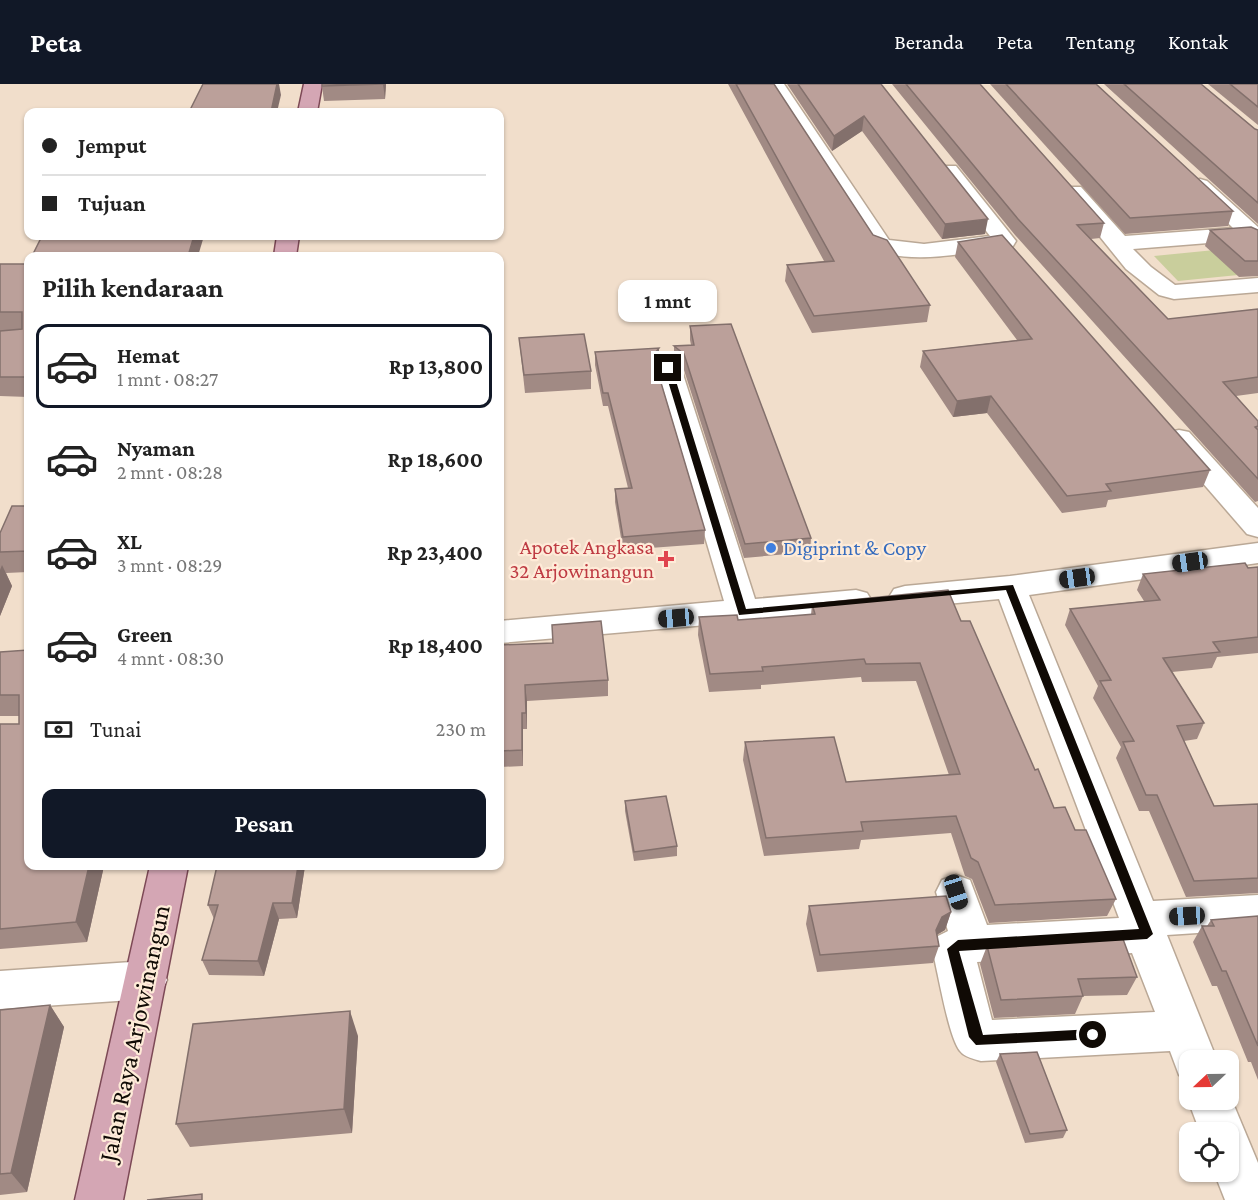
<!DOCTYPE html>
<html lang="id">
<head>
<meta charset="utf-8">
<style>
  body { margin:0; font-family:"Crimson Pro",serif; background:#f2f2f2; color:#222; height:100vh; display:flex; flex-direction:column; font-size:22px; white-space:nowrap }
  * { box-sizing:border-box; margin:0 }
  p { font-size:20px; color:#767676 }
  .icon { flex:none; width:33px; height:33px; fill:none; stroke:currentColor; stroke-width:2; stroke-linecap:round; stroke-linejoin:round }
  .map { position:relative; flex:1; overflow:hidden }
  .panel { position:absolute; left:24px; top:168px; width:480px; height:618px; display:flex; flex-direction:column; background:#fff; border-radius:12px; box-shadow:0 2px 4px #0004 }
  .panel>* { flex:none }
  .hud { position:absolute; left:24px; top:24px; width:480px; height:132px; border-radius:12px; box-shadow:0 2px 4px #0004; display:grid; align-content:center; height:132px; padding:0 18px; background:#fff }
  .needle { width:39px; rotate:248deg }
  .controls { position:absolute; left:1179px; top:966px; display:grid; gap:12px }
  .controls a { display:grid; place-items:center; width:60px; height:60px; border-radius:12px; background:#fff; box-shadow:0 2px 4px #0004; font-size:30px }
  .end { position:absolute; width:27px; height:27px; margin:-14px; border:8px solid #100a05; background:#fff; box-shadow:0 0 0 3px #fff }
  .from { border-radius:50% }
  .bubble { position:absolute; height:42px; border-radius:12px; background:#fff; box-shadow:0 2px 4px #0004; font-size:20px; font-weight:700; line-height:42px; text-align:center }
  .car { position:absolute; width:18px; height:36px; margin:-18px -9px; border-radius:8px; box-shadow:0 0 4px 2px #0007; background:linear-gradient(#222 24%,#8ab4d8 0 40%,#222 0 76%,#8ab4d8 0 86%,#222 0) }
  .hud b { display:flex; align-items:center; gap:21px; height:57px; font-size:22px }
  .hud b+b { border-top:2px solid #e0e0e0 }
  .hud i { width:15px; height:15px; background:#222 }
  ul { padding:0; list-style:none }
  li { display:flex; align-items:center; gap:18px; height:84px; margin:0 12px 9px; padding:0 6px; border:3px solid transparent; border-radius:12px }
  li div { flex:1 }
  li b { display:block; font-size:22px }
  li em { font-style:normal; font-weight:700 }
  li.active { border-color:#111827 }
  li>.icon { width:54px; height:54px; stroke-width:1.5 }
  h2 { padding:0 18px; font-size:27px; line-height:72px }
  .pay { display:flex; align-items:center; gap:15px; height:66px; padding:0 18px; font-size:22px }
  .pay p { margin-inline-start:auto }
  .action { display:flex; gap:12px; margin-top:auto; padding:12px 18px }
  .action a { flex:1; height:69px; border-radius:12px; background:#111827; color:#fff; font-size:24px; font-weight:700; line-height:69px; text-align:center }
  header { display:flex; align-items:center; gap:36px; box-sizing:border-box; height:84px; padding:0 30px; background:#111827; color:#fff }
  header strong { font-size:28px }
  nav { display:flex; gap:33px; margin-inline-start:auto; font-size:21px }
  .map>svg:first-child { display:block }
  .green { fill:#c9ce9c }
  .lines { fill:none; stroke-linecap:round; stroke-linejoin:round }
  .minor-casing { stroke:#baa896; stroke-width:3 }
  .major-casing { stroke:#7d4956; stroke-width:3 }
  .minor { fill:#fff; fill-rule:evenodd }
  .major { fill:#d4a6b4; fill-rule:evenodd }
  .wall { fill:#a18a84 }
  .shaded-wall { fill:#83706c }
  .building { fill:#bba09a; stroke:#83706c; stroke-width:1.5 }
  .route { fill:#100a05 }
  .shop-dot { fill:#3f7fe0; stroke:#feebd8; stroke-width:2 }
  .health-dot { fill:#e0444e; stroke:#feebd8; stroke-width:2 }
  .labels { text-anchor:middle; stroke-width:4.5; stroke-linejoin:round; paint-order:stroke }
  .health-label { font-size:21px; fill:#be3a42; stroke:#feebd8; text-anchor:end }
  .shop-label { font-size:21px; fill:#366cbe; stroke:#feebd8; text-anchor:start }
  .near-street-label { font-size:26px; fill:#100a05; stroke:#feebd8 }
</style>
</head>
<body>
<header>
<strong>Peta</strong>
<nav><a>Beranda</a><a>Peta</a><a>Tentang</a><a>Kontak</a></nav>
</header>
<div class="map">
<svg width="1258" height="1116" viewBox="0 0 1258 1116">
  <rect width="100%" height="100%" fill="#f1decb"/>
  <polygon class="green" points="1235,164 1258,189 1178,197 1154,172"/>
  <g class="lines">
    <g class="minor-casing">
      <g id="minor">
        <path d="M 766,0 L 784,0 L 889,156 L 924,160 L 990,152 L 939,86 L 942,82 L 956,82 L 1016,157 L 1013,162 L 1005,164 C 960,169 917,181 873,166 Z"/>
        <polygon points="1200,95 1207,97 1258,143 1258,162 1246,156 1133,165 1151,183 1175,201 1258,194 1258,208 1174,215 1159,211 1126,185 1063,107 1067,103 1081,103 1125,152 1233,144 1189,101 1193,97"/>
        <polygon points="668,276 677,279 681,284 755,515 856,506 867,509 872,517 867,525 856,528 500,559 500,537 724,517 655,284 659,279"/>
        <polygon points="1179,346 1189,348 1258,424 1258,453 1247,450 1169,360 1165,354 1169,348"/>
        <path d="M 1258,459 L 1258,479 L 1029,511 L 1153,817 L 1258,811 L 1258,845 L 1167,851 L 1217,976 L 1190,976 L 1190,995 L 1179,991 L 1170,967 L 981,977 C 974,975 964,973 960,967 C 948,952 938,887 932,865 L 938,852 L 948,847 L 936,808 L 942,796 L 956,791 L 970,796 L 987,841 L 1119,834 L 999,515 L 905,524 L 894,521 L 889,513 L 894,505 L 905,502 L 1010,492 ZM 1132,869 L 1155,928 L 992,936 L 977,878 Z"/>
        <polygon points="146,877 161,883 167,896 161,909 146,915 0,925 0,887"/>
        <polygon points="1228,1007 1258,1079 1258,1116 1225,1116 1214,1088 1228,1088 1228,1048 1200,1048 1188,1016 1190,1011 1190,1016 1228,1016"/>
      </g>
    </g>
    <g class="major-casing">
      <g id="major">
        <polygon points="304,0 322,0 317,28 298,28"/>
        <polygon points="277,152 299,152 296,172 274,172"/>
        <polygon points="150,782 188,782 123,1116 75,1116"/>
      </g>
    </g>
    <use href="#minor" class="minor"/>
    <use href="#major" class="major"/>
  </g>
  <g class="wall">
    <polygon points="386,0 385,15 324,17 322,2"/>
    <polygon points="728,0 774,0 873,151 930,221 927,238 812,249 785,197 787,181 824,177"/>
    <polygon points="787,0 881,0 985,150 942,155 862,47 832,67"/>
    <polygon points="892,0 980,0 1104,139 1100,154 1091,155 1168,235 1258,225 1258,309 1236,312 1258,337 1258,417 1255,418 1015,151"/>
    <polygon points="990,0 1096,0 1233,127 1228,142 1125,150"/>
    <polygon points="1104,0 1201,0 1255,45 1258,46 1258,140"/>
    <polygon points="1208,0 1258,0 1258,41"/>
    <polygon points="1210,146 1258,146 1258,192 1239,193 1205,162"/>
    <polygon points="958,158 1210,386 1203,403 1108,416 1106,423 1062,429 987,329 953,333 920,283 923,267 1017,256 955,173"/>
    <polygon points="0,180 28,180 28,313 0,312"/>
    <polygon points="690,242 811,454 810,468 744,474 683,283 674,276 674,262 691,261 690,256"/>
    <polygon points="519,254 591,287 591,305 525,309"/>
    <polygon points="595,268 659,277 656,281 705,446 704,460 623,466 615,418 615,405 628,404 608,322 603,322 595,281"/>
    <polygon points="28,422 28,488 6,489 12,502 0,532 0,449"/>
    <polygon points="1258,483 1258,569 1217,573 1212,584 1172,588 1204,639 1197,655 1184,657 1214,722 1258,720 1258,809 1186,813 1149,727 1139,727 1116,674 1121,663 1093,614 1098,602 1065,541 1070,525 1144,517 1137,506 1143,490"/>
    <polygon points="812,520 961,537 1054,724 1075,746 1116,815 1107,832 989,839 972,795 965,792 951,749 861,756 859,765 764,772 743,676 745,658 846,698 949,691 916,597 862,598 861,593 761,601 761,605 709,608 698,551 699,533 738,536 811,531"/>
    <polygon points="500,561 608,596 608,612 527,617 527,645 523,645 523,682 500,683"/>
    <polygon points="28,566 28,782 104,782 87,858 0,865 0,640 19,640 19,632 0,632 0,568"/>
    <polygon points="625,717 677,762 677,772 634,777 625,727"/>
    <polygon points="217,782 305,782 297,834 279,835 264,892 209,891 202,876 214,835 208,821"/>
    <polygon points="809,822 951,828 945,846 937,851 939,862 933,879 817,888 806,840"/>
    <polygon points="1258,832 1258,996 1251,978 1248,978 1217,902 1212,902 1193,858 1202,842 1207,842 1211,836"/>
    <polygon points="987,862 1137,893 1127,911 1083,912 1075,930 994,934 980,880"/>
    <polygon points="50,921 64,943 27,1108 0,1111 0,926"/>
    <polygon points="358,952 352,1049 190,1063 176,1040"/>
    <polygon points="1000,970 1067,1046 1063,1054 1025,1059 996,978"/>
  </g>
  <g class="shaded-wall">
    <polygon points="277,0 279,0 281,11 277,28 271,28"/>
    <polygon points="383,0 386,0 385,15"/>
    <polygon points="864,32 862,47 832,67 834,52"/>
    <polygon points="988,135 985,150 942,155 945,140"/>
    <polygon points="194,152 204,152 198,172 188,172"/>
    <polygon points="659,264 659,277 653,285 653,272"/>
    <polygon points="28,287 28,303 25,293"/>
    <polygon points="991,312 987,329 953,333 957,317"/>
    <polygon points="2,481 12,502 0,532 0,486"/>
    <polygon points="525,601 527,617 527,645 526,629"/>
    <polygon points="522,629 523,645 523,682 522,666"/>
    <polygon points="89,782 104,782 87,858 76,838"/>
    <polygon points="298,782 305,782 297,834 292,819"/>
    <polygon points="273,819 279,835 264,892 258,877"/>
    <polygon points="951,828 945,846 936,851 930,864 936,846 942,833"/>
    <polygon points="50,921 64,943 27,1108 11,1089"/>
    <polygon points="350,927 358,952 352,1049 344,1025"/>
  </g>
  <g class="building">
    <polygon points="203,0 277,0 271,28 189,28"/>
    <polygon points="322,0 383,0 322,2"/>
    <polygon points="736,0 774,0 873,151 887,156 930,221 814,232 787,181 834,177"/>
    <polygon points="798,0 881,0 988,135 945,140 864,32 834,52"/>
    <polygon points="906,0 980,0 1104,139 1077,141 1168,235 1258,225 1258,293 1223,298 1258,337 1258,342 1255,343 1258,346 1258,395 1018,135"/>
    <polygon points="1006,0 1096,0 1233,127 1130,134"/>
    <polygon points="1124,0 1201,0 1255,45 1258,46 1258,119"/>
    <polygon points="1230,0 1258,0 1258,23"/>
    <polygon points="1251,143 1258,146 1258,177 1245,177 1210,146"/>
    <polygon points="1002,151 1210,386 1106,400 1111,407 1067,412 991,312 957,317 923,267 1032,255 958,158"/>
    <polygon points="42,152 194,152 188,172 32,172"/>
    <polygon points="0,180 28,180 28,287 25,293 0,293 0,247 22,245 22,228 0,228"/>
    <polygon points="731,240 811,454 745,460 684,270 674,262 694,261 690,242"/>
    <polygon points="584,250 591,287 524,291 519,254"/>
    <polygon points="659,264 653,272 705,446 623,453 615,405 632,404 608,309 603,309 595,268"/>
    <polygon points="12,422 28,422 28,467 0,468 0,449"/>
    <polygon points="1245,479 1248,484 1258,483 1258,553 1213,558 1220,568 1163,574 1204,639 1177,642 1214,722 1258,720 1258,794 1194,797 1157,711 1146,711 1123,658 1134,657 1100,597 1111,596 1070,525 1160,516 1143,490"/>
    <polygon points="948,506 961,537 970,537 1035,686 1038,685 1054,724 1065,723 1075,746 1086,746 1116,815 995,821 978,778 971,774 956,732 861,738 863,747 766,754 745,658 834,653 846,698 960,690 920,579 866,580 864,575 762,583 763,587 710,590 699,533 737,531 738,536 815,530 812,520"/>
    <polygon points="601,537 608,596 525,601 526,629 522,629 522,666 500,667 500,561 553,559 552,541"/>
    <polygon points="28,566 28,782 89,782 76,838 0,845 0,640 19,640 19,611 0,611 0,568"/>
    <polygon points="666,712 677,762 634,768 625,717"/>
    <polygon points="217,782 298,782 292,819 273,819 258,877 202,876 218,821 208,821"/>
    <polygon points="946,812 951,828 942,833 936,846 939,862 820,871 809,822"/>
    <polygon points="1258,832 1258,962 1226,887 1222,887 1202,842 1214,842 1211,836"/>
    <polygon points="1123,855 1137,893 1078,895 1083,912 1001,916 987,862"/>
    <polygon points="50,921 11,1089 0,1090 0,926"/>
    <polygon points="350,927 344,1025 176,1040 193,940"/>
    <polygon points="1037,968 1067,1046 1030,1050 1000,970"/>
    <polygon points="202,1110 202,1116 147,1116"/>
  </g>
  <polygon class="route" points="668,281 672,284 746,525 1013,501 1153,850 1147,855 959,867 983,951 1093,945 1100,951 1098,955 976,961 969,953 947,865 958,856 1139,845 1006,506 739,531 664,284"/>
  <circle class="shop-dot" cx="771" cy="464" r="6"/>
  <path class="health-dot" d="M663 466h6v6h6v6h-6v6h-6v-6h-6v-6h6z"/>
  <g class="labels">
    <g class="health-label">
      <text x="654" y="470">Apotek Angkasa<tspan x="654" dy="24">32 Arjowinangun</tspan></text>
    </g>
    <g class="shop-label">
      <text x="783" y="471">Digiprint &amp; Copy</text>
    </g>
    <g class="near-street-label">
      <text transform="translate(134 949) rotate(-78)" y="9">Jalan Raya Arjowinangun</text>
    </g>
  </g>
</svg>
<div class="controls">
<a><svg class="needle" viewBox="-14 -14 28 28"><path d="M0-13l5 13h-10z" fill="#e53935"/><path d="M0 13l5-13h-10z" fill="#767676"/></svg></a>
<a><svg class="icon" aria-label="locate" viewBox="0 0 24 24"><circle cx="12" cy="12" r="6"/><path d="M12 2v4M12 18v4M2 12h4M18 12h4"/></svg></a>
</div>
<i class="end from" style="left:1093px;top:951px"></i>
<i class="end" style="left:668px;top:284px"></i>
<div class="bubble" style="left:618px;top:196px;width:99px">1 mnt</div>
<i class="car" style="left:1190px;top:478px;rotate:262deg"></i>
<i class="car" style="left:1077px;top:494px;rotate:262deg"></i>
<i class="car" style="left:676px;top:534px;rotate:265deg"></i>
<i class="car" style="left:956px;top:808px;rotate:162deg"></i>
<i class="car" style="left:1187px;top:832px;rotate:267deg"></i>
<div class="hud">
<b><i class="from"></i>Jemput</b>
<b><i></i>Tujuan</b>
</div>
<section class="panel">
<h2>Pilih kendaraan</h2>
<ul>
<li class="active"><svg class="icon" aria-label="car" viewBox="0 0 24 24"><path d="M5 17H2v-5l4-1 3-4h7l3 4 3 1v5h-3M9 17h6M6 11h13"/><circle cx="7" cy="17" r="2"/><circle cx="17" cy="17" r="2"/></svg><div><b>Hemat</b><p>1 mnt · 08:27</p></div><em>Rp 13,800</em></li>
<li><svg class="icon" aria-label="car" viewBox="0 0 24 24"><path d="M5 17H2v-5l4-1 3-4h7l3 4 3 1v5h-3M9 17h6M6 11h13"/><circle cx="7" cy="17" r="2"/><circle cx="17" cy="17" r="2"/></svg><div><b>Nyaman</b><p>2 mnt · 08:28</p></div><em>Rp 18,600</em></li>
<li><svg class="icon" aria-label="car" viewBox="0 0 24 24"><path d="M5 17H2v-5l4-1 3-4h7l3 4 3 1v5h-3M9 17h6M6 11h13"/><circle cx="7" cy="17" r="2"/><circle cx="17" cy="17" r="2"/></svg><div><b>XL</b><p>3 mnt · 08:29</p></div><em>Rp 23,400</em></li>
<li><svg class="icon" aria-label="car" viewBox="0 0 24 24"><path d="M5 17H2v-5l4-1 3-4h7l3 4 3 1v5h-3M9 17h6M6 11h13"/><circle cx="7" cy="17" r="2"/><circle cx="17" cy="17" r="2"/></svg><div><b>Green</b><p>4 mnt · 08:30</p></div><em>Rp 18,400</em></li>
</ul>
<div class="pay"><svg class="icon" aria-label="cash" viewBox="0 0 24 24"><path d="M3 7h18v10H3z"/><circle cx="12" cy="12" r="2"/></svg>Tunai<p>230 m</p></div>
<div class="action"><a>Pesan</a></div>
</section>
</div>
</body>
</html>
